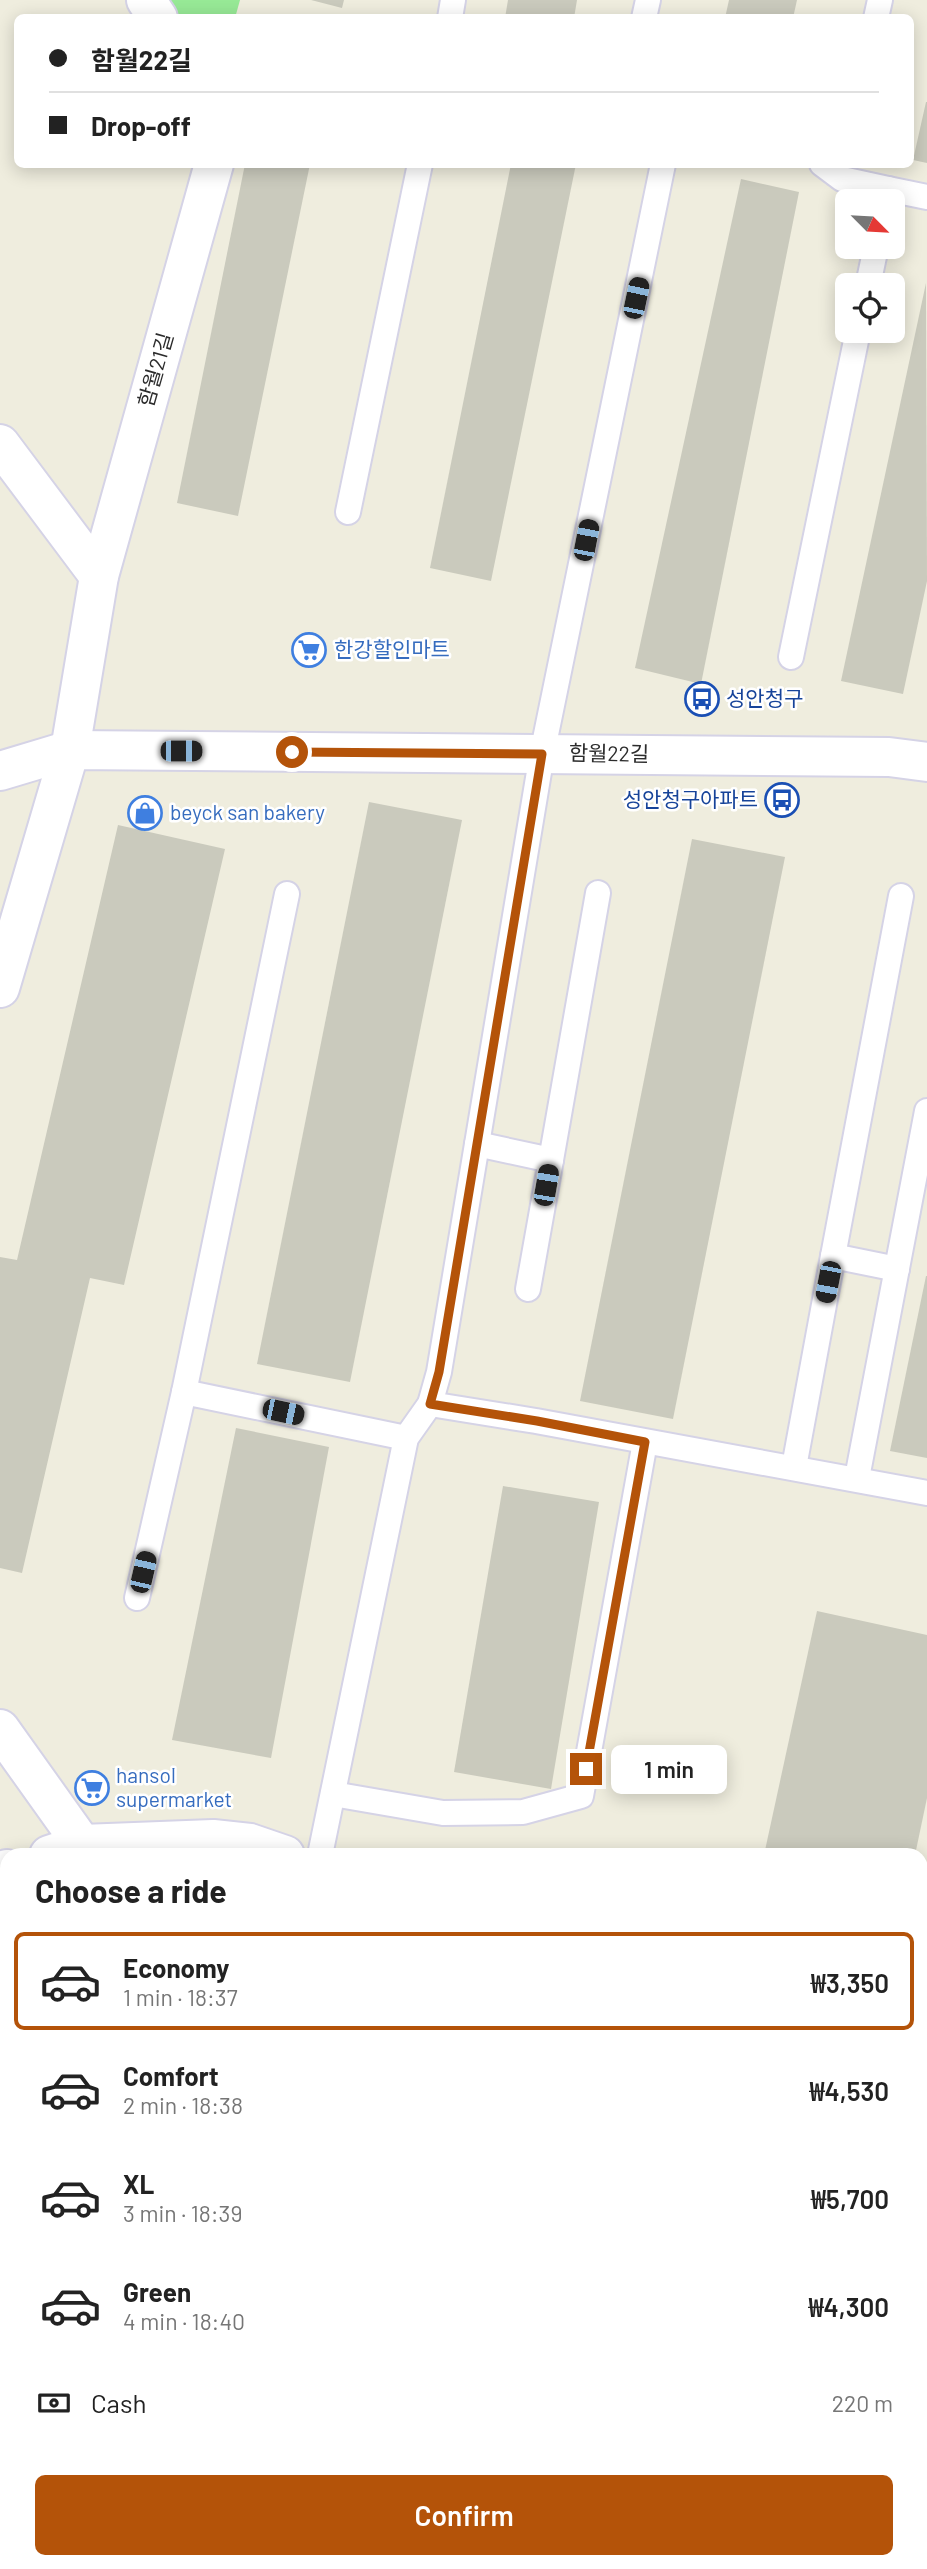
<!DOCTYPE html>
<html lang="en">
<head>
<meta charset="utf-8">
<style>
  body { margin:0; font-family:Barlow,"Noto Sans KR",sans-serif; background:#f2f2f2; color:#222; height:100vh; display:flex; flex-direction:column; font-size:26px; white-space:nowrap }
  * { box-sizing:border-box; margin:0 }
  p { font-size:23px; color:#767676 }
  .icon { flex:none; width:38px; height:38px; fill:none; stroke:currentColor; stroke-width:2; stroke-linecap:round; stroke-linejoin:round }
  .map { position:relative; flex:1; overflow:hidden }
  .details { position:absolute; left:0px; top:1848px; width:928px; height:721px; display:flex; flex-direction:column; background:#fff; border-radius:21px 21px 0 0; box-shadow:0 4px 18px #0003 }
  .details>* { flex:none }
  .banner { position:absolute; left:14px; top:14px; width:900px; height:154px; border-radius:10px; box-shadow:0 4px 18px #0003; display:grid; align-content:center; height:154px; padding:0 35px; background:#fff }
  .needle { width:46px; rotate:114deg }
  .fabs { position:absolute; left:835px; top:189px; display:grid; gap:14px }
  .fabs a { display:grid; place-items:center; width:70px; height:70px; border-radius:10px; background:#fff; box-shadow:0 4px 18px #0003; font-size:35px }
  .end { position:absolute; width:32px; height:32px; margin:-16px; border:9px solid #b45309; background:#fff; box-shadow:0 0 0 4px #fff }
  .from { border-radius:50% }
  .bubble { position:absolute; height:49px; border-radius:10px; background:#fff; box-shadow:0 4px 18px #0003; font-size:23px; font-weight:600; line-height:49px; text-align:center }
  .car { position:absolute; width:21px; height:42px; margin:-21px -10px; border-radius:9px; box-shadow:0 0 5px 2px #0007; background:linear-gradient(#222 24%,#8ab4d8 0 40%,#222 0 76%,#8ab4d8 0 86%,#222 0) }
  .banner b { display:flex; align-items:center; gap:24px; height:66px; font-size:26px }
  .banner b+b { border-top:2px solid #e0e0e0 }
  .banner i { width:18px; height:18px; background:#222 }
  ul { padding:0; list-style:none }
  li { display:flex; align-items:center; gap:21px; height:98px; margin:0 14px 10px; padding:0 21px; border:4px solid transparent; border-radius:10px }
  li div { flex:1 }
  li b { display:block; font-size:26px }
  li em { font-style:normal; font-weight:600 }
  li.selected { border-color:#b45309 }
  li>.icon { width:63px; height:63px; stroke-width:1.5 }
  h2 { padding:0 35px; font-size:32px; line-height:84px }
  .pay { display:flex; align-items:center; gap:18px; height:77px; padding:0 35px; font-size:26px }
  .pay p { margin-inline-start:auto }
  .cta { display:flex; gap:14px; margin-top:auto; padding:14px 35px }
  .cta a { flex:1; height:80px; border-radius:10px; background:#b45309; color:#fff; font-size:28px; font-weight:600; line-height:80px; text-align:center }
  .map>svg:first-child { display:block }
  .green { fill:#97e996 }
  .building { fill:#cacabd }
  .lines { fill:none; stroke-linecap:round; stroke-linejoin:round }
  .service-casing { stroke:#d5d3e6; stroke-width:28 }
  .minor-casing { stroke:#d5d3e6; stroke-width:42 }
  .tertiary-casing { stroke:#d5d3e6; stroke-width:42 }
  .service { stroke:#fff; stroke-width:24 }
  .minor { stroke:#fff; stroke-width:38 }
  .tertiary { stroke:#fff; stroke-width:38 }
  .route { stroke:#b45309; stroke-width:9 }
  .labels { text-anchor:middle; stroke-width:5; stroke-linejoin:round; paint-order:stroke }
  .street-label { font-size:21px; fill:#2c2c2c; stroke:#fff }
  .shop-label { font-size:21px; fill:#366cbe; stroke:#fff; text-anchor:start }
  .transit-label { font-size:21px; fill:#164399; stroke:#fff; text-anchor:start }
</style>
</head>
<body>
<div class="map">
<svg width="927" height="2569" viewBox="0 0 927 2569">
  <rect width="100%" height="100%" fill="#efedde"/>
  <polygon class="green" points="146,0 240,0 235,18 158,17"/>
  <g class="building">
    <polygon points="311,0 344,0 342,8"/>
    <polygon points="508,0 577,0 574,18 505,18"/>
    <polygon points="729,0 797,0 793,18 725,18"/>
    <polygon points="926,102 927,102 927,163 913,160"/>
    <polygon points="245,164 310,164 238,516 177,503"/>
    <polygon points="511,164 576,164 491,581 430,568"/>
    <polygon points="741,179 799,192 701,684 635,668"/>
    <polygon points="926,283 927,581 903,694 841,681"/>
    <polygon points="369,802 462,820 350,1382 257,1364"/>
    <polygon points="118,825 225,849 124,1285 90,1278 22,1573 0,1568 0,1257 17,1260"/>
    <polygon points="692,839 785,857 673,1419 580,1401"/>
    <polygon points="926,1276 927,1276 927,1458 890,1451"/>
    <polygon points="236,1428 329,1447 271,1758 172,1740"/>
    <polygon points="503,1486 599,1502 551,1789 454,1772"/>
    <polygon points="817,1611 927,1635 927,1798 915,1855 764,1855"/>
  </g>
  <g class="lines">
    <g class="service-casing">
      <g id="service">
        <polyline points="450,18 453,0"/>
        <polyline points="644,18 648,0"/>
        <polyline points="876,18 880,0"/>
        <polyline points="822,164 842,179 888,189"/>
        <polyline points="885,201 888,189 927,197"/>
        <polyline points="868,285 876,247"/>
        <polyline points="348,512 420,164"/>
        <polyline points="791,657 858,331"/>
        <polyline points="477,1144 551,1160 598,893"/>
        <polyline points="897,1269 833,1256 901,896"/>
        <polyline points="528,1289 551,1160"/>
        <polyline points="184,1392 287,894"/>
        <polyline points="430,1404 536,1421 927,1493"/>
        <polyline points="794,1467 833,1256"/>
        <polyline points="857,1478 927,1111"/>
        <polyline points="137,1598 184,1392 406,1438"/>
        <polyline points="333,1794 443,1813 523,1812 581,1796 645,1442"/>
        <polyline points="320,1855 406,1438 430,1404 439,1372 542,754 663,164"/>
        <polyline points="920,2336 927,2338"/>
      </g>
    </g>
    <g class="minor-casing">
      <g id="minor">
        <polyline points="146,0 158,18"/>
        <polyline points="0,444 99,576"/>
        <polyline points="0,988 70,750 99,576 214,164"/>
        <polyline points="0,1729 82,1844 86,1855"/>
        <polyline points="49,1855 82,1844 213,1839 250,1843 285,1855"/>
        <polyline points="0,1871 7,1869"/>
        <polyline points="920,2074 927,2076"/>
        <polyline points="920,2170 927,2146"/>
        <polyline points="420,2562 423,2569"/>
        <polyline points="827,2569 828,2562"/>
      </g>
    </g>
    <g class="tertiary-casing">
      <polyline id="tertiary" points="0,771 70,750 889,757 927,762"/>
    </g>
    <use href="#service" class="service"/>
    <use href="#minor" class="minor"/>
    <use href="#tertiary" class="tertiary"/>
  </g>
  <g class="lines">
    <polyline class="route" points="292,752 542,754 439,1372 430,1404 537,1421 645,1442 586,1769"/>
  </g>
  <defs>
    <g id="supermarket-ring" transform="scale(1.75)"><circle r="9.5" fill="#fff" stroke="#3f7fe0" stroke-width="1.5"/><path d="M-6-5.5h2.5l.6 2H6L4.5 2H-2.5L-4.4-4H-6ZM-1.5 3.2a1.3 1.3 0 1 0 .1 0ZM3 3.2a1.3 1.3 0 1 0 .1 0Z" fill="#3f7fe0"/></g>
    <g id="bus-ring" transform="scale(1.75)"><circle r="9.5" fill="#fff" stroke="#1a4fb4" stroke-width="1.5"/><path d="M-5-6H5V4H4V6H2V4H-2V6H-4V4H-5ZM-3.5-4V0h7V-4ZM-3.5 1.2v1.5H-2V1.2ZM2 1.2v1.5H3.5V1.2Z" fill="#1a4fb4"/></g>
    <g id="shop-ring" transform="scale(1.75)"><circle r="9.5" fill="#fff" stroke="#3f7fe0" stroke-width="1.5"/><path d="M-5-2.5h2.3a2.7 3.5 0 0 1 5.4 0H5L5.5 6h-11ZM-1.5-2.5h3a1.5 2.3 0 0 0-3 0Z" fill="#3f7fe0"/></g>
  </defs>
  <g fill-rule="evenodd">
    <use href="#supermarket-ring" x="309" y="650"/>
    <use href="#bus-ring" x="702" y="699"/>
    <use href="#bus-ring" x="782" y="800"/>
    <use href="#shop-ring" x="145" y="813"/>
    <use href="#supermarket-ring" x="92" y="1788"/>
  </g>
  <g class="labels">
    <g class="street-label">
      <text transform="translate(156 370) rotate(-74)" y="7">함월21길</text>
      <text transform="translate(609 754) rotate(1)" y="7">함월22길</text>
    </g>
    <g class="shop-label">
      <text x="334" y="657">한강할인마트</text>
      <text x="170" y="820">beyck san bakery</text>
      <text x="116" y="1783">hansol<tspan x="116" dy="24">supermarket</tspan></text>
    </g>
    <g class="transit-label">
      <text x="726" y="706">성안청구</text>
      <text x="758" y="807" text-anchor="end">성안청구아파트</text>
    </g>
  </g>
</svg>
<div class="fabs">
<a><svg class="needle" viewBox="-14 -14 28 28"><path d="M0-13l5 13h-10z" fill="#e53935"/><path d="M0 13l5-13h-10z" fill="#767676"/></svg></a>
<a><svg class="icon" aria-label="locate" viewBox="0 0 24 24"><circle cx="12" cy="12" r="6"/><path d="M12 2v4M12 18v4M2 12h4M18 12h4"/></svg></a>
</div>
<i class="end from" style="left:292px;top:752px"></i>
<i class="end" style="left:586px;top:1769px"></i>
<div class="bubble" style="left:611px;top:1745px;width:116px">1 min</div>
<i class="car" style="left:636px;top:298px;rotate:12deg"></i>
<i class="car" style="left:586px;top:540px;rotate:11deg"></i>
<i class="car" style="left:181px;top:751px;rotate:90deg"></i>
<i class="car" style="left:546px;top:1185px;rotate:10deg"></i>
<i class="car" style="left:828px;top:1282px;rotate:191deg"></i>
<i class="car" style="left:283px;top:1412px;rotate:102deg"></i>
<i class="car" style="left:143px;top:1572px;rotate:13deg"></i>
<div class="banner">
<b><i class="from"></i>함월22길</b>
<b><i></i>Drop-off</b>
</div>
<section class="details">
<h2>Choose a ride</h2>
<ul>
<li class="selected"><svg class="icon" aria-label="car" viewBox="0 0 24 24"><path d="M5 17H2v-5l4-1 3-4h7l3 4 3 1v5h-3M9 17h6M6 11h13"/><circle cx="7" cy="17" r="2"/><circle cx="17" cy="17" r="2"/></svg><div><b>Economy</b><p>1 min · 18:37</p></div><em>₩3,350</em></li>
<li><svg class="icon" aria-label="car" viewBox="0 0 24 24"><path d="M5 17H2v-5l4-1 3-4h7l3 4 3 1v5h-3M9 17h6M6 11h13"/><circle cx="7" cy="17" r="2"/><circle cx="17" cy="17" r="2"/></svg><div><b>Comfort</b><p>2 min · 18:38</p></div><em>₩4,530</em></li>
<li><svg class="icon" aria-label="car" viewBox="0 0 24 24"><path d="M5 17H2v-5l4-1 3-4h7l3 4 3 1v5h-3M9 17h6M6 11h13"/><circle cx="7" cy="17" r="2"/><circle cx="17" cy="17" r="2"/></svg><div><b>XL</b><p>3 min · 18:39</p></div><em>₩5,700</em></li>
<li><svg class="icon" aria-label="car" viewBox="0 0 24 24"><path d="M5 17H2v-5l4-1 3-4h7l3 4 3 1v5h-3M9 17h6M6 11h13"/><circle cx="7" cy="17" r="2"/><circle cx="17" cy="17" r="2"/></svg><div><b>Green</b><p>4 min · 18:40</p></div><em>₩4,300</em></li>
</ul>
<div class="pay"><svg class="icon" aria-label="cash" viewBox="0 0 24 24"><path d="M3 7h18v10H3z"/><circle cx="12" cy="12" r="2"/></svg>Cash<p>220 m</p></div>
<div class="cta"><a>Confirm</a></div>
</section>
</div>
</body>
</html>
